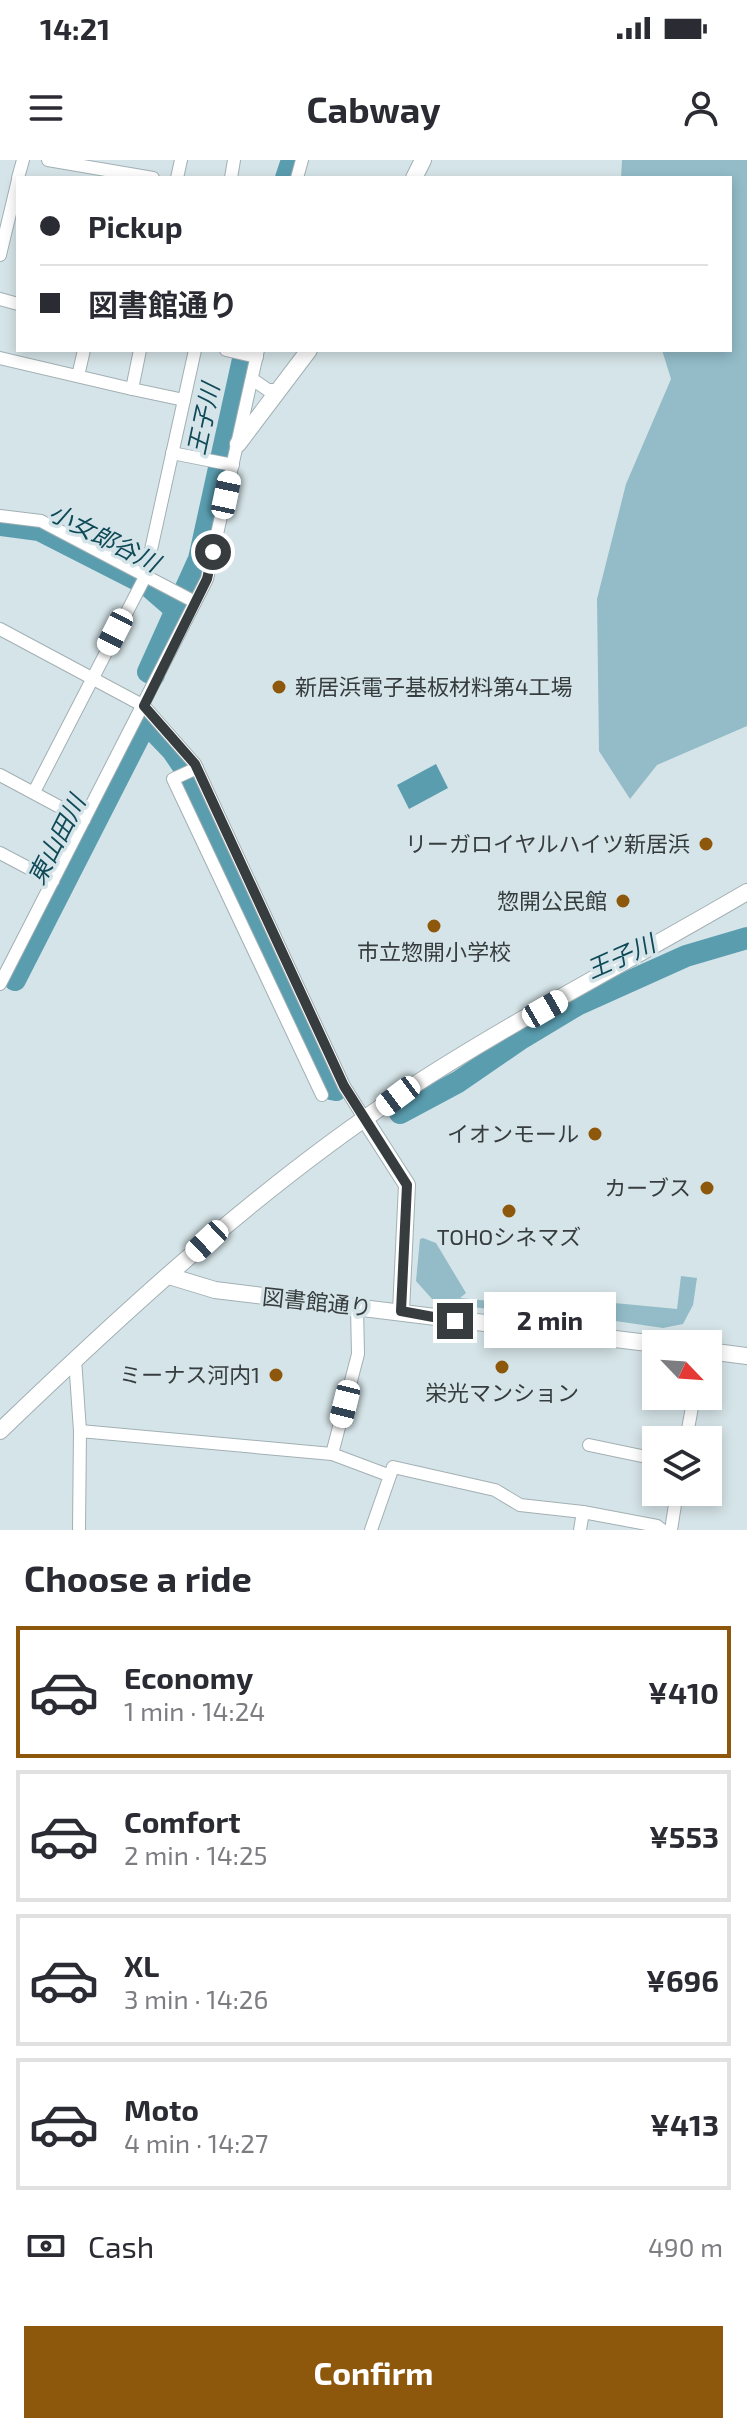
<!DOCTYPE html>
<html lang="en">
<head>
<meta charset="utf-8">
<style>
  body { margin:0; font-family:"Exo 2","Noto Sans JP",sans-serif; background:#f2f2f3; color:#2b2b33; height:100vh; display:flex; flex-direction:column; font-size:30px; white-space:nowrap }
  * { box-sizing:border-box; margin:0 }
  p { font-size:26px; color:#7c7c81 }
  .icon { flex:none; width:44px; height:44px; fill:none; stroke:currentColor; stroke-width:2; stroke-linecap:round; stroke-linejoin:round }
  .map { position:relative; height:1370px; overflow:hidden }
  .panel { display:flex; flex-direction:column; background:#fff; flex:1 }
  .panel>* { flex:none }
  .guide { position:absolute; left:16px; top:16px; width:716px; height:176px; border-radius:0px; box-shadow:0 4px 12px #0003; display:grid; align-content:center; height:176px; padding:0 24px; background:#fff }
  .needle { width:52px; rotate:115deg }
  .tools { position:absolute; left:642px; top:1170px; display:grid; gap:16px }
  .tools a { display:grid; place-items:center; width:80px; height:80px; border-radius:0px; background:#fff; box-shadow:0 4px 12px #0003; font-size:40px }
  .end { position:absolute; width:36px; height:36px; margin:-18px; border:10px solid #373d3f; background:#fff; box-shadow:0 0 0 4px #fff }
  .from { border-radius:50% }
  .bubble { position:absolute; height:56px; border-radius:0px; background:#fff; box-shadow:0 4px 12px #0003; font-size:26px; font-weight:700; line-height:56px; text-align:center }
  .car { position:absolute; width:24px; height:48px; margin:-24px -12px; border-radius:10px; box-shadow:0 0 6px 2px #0007; background:linear-gradient(#fff 24%,#345 0 40%,#fff 0 76%,#345 0 86%,#fff 0) }
  .guide b { display:flex; align-items:center; gap:28px; height:76px; font-size:30px }
  .guide b+b { border-top:2px solid #e1e1e2 }
  .guide i { width:20px; height:20px; background:#2b2b33 }
  ul { padding:0; list-style:none }
  li { display:flex; align-items:center; gap:24px; height:132px; margin:0 16px 12px; padding:0 8px; border:4px solid #e1e1e2; border-radius:0px }
  li div { flex:1 }
  li b { display:block; font-size:30px }
  li em { font-style:normal; font-weight:700 }
  li.on { border-color:#8e580c }
  li>.icon { width:72px; height:72px; stroke-width:1.5 }
  h2 { padding:0 24px; font-size:36px; line-height:96px }
  .pay { display:flex; align-items:center; gap:20px; height:88px; padding:0 24px; font-size:30px }
  .pay p { margin-inline-start:auto }
  .action { display:flex; gap:16px; margin-top:auto; padding:16px 24px }
  .action a { flex:1; height:92px; border-radius:0px; background:#8e580c; color:#fff; font-size:32px; font-weight:700; line-height:92px; text-align:center }
  .status { display:flex; justify-content:space-between; align-items:center; height:56px; padding:0 40px; background:#fff; direction:ltr }
  .status svg { height:22px; fill:currentColor }
  header { display:flex; justify-content:space-between; align-items:center; height:104px; padding:0 24px; background:#fff; font-size:36px; font-weight:700 }
  .map>svg:first-child { display:block }
  .green { fill:#93bcc8 }
  .water { fill:#5a9daf }
  .lines { fill:none; stroke-linecap:round; stroke-linejoin:round }
  .river { stroke:#5a9daf; stroke-width:22 }
  .minor-casing { stroke:#a2b0b4; stroke-width:14 }
  .tertiary-casing { stroke:#a2b0b4; stroke-width:18 }
  .minor { stroke:#fff; stroke-width:12 }
  .tertiary { stroke:#fff; stroke-width:16 }
  .route { stroke:#373d3f; stroke-width:10 }
  .poi-dot { fill:#8e580c; stroke:#d5e4e8; stroke-width:3 }
  .labels { text-anchor:middle; stroke-width:7; stroke-linejoin:round; paint-order:stroke }
  .poi-label { font-size:22px; fill:#373d3f; stroke:#d5e4e8; text-anchor:end }
  .street-label { font-size:22px; fill:#373d3f; stroke:#d5e4e8 }
  .water-label { font-size:24px; font-style:italic; fill:#0f4a58; stroke:#d5e4e8 }
</style>
</head>
<body>
<div class="status"><b>14:21</b><svg viewBox="0 0 49 12"><path d="M0 12V9h3v3zM5 12V6h3v6zM10 12V3h3v9zM15 12V0h3v12zM26 1h20v11H26zM47 4h2v5h-2z"/></svg></div>
<header><svg class="icon" aria-label="menu" viewBox="0 0 24 24"><path d="M4 6h16M4 12h16M4 18h16"/></svg>Cabway<svg class="icon" aria-label="person" viewBox="0 0 24 24"><circle cx="12" cy="8" r="4"/><path d="M4 21q1-7 8-7t8 7"/></svg></header>
<div class="map">
<svg width="747" height="1370" viewBox="0 0 747 1370">
  <rect width="100%" height="100%" fill="#d5e4e8"/>
  <g class="green">
    <polygon points="622,0 747,0 747,566 657,605 630,639 599,591 597,439 626,324 671,219 662,190 730,190 730,18 621,18"/>
    <polygon points="423,1078 436,1083 466,1133 460,1138 530,1145 555,1133 599,1141 597,1160 451,1145 432,1139 416,1121 420,1079"/>
    <polygon points="681,1116 697,1118 693,1145 683,1164 663,1168 602,1159 604,1142 677,1149"/>
  </g>
  <polygon class="water" points="436,604 448,628 409,649 397,625"/>
  <g class="lines">
    <g class="river">
      <polyline points="286,18 292,0"/>
      <polyline points="0,365 39,370 147,425 178,452"/>
      <polyline points="154,515 148,512 199,399 245,190"/>
      <polyline points="15,820 146,563 172,590 187,612 331,929 336,930"/>
      <polyline points="400,953 458,922 522,878 577,845 686,796 747,778"/>
    </g>
    <g class="minor-casing">
      <g id="minor">
        <polyline points="48,0 153,18"/>
        <polyline points="18,18 23,0"/>
        <polyline points="177,18 181,0"/>
        <polyline points="231,18 234,0"/>
        <polyline points="297,18 302,0"/>
        <polyline points="0,95 18,20"/>
        <polyline points="0,139 18,144"/>
        <polyline points="140,190 132,229 184,240 195,190"/>
        <polyline points="226,190 257,197"/>
        <polyline points="0,198 132,229"/>
        <polyline points="78,216 84,190"/>
        <polyline points="252,219 268,230 278,230"/>
        <polyline points="172,293 233,305"/>
        <polyline points="0,356 41,361 195,442"/>
        <polyline points="0,469 144,546 195,604 344,926 366,961"/>
        <polyline points="197,608 173,619 322,935"/>
        <polyline points="0,615 84,660"/>
        <polyline points="34,632 145,417 184,240"/>
        <polyline points="0,693 53,721"/>
        <polyline points="0,824 207,419 258,190"/>
        <polyline points="75,1199 80,1271"/>
        <polyline points="686,1280 694,1236"/>
        <polyline points="589,1285 656,1299"/>
        <polyline points="332,1294 358,1194 357,1148"/>
        <polyline points="79,1370 80,1271 332,1294 388,1315"/>
        <polyline points="371,1370 393,1307 495,1330 520,1345 583,1352"/>
        <polyline points="580,1370 583,1352 657,1366 662,1370"/>
        <polyline points="671,1370 677,1332"/>
      </g>
    </g>
    <g class="tertiary-casing">
      <g id="tertiary">
        <polyline points="414,18 423,0"/>
        <polyline points="238,284 309,190"/>
        <polyline points="366,961 407,1025 401,1151"/>
        <polyline points="169,1116 215,1130 656,1184"/>
        <polyline points="708,1191 747,1196"/>
        <path d="M 0,1271 C 126,1150 256,1030 402,933 C 513,860 633,799 747,732"/>
      </g>
    </g>
    <use href="#minor" class="minor"/>
    <use href="#tertiary" class="tertiary"/>
  </g>
  <g class="lines">
    <polyline class="route" points="213,392 207,419 144,546 195,604 344,926 407,1025 401,1151 455,1161"/>
  </g>
  <g class="poi-dot">
    <circle cx="279" cy="527" r="8"/>
    <circle cx="706" cy="684" r="8"/>
    <circle cx="623" cy="741" r="8"/>
    <circle cx="434" cy="766" r="8"/>
    <circle cx="595" cy="974" r="8"/>
    <circle cx="707" cy="1028" r="8"/>
    <circle cx="509" cy="1051" r="8"/>
    <circle cx="502" cy="1207" r="8"/>
    <circle cx="276" cy="1215" r="8"/>
  </g>
  <g class="labels">
    <g class="poi-label">
      <text x="295" y="535" text-anchor="start">新居浜電子基板材料第4工場</text>
      <text x="690" y="692">リーガロイヤルハイツ新居浜</text>
      <text x="607" y="749">惣開公民館</text>
      <text x="434" y="800" text-anchor="middle">市立惣開小学校</text>
      <text x="579" y="982">イオンモール</text>
      <text x="691" y="1036">カーブス</text>
      <text x="509" y="1085" text-anchor="middle">TOHOシネマズ</text>
      <text x="260" y="1223">ミーナス河内1</text>
      <text x="502" y="1241" text-anchor="middle">栄光マンション</text>
    </g>
    <g class="street-label">
      <text transform="translate(317 1142) rotate(6)" y="8">図書館通り</text>
    </g>
    <g class="water-label">
      <text transform="translate(204 259) rotate(-78)" y="8">王子川</text>
      <text transform="translate(104 378) rotate(27)" y="8">小女郎谷川</text>
      <text transform="translate(57 680) rotate(-63)" y="8">東山田川</text>
      <text transform="translate(621 797) rotate(-24)" y="8">王子川</text>
    </g>
  </g>
</svg>
<div class="tools">
<a><svg class="needle" viewBox="-14 -14 28 28"><path d="M0-13l5 13h-10z" fill="#e53935"/><path d="M0 13l5-13h-10z" fill="#7c7c81"/></svg></a>
<a><svg class="icon" aria-label="layers" viewBox="0 0 24 24"><path d="M12 4l9 5-9 5-9-5zM3 14l9 5 9-5"/></svg></a>
</div>
<i class="end from" style="left:213px;top:392px"></i>
<i class="end" style="left:455px;top:1161px"></i>
<div class="bubble" style="left:484px;top:1132px;width:132px">2 min</div>
<i class="car" style="left:226px;top:335px;rotate:12deg"></i>
<i class="car" style="left:115px;top:472px;rotate:207deg"></i>
<i class="car" style="left:545px;top:849px;rotate:60deg"></i>
<i class="car" style="left:398px;top:936px;rotate:233deg"></i>
<i class="car" style="left:207px;top:1081px;rotate:227deg"></i>
<i class="car" style="left:345px;top:1244px;rotate:194deg"></i>
<div class="guide">
<b><i class="from"></i>Pickup</b>
<b><i></i>図書館通り</b>
</div>
</div>
<section class="panel">
<h2>Choose a ride</h2>
<ul>
<li class="on"><svg class="icon" aria-label="car" viewBox="0 0 24 24"><path d="M5 17H2v-5l4-1 3-4h7l3 4 3 1v5h-3M9 17h6M6 11h13"/><circle cx="7" cy="17" r="2"/><circle cx="17" cy="17" r="2"/></svg><div><b>Economy</b><p>1 min · 14:24</p></div><em>¥410</em></li>
<li><svg class="icon" aria-label="car" viewBox="0 0 24 24"><path d="M5 17H2v-5l4-1 3-4h7l3 4 3 1v5h-3M9 17h6M6 11h13"/><circle cx="7" cy="17" r="2"/><circle cx="17" cy="17" r="2"/></svg><div><b>Comfort</b><p>2 min · 14:25</p></div><em>¥553</em></li>
<li><svg class="icon" aria-label="car" viewBox="0 0 24 24"><path d="M5 17H2v-5l4-1 3-4h7l3 4 3 1v5h-3M9 17h6M6 11h13"/><circle cx="7" cy="17" r="2"/><circle cx="17" cy="17" r="2"/></svg><div><b>XL</b><p>3 min · 14:26</p></div><em>¥696</em></li>
<li><svg class="icon" aria-label="car" viewBox="0 0 24 24"><path d="M5 17H2v-5l4-1 3-4h7l3 4 3 1v5h-3M9 17h6M6 11h13"/><circle cx="7" cy="17" r="2"/><circle cx="17" cy="17" r="2"/></svg><div><b>Moto</b><p>4 min · 14:27</p></div><em>¥413</em></li>
</ul>
<div class="pay"><svg class="icon" aria-label="cash" viewBox="0 0 24 24"><path d="M3 7h18v10H3z"/><circle cx="12" cy="12" r="2"/></svg>Cash<p>490 m</p></div>
<div class="action"><a>Confirm</a></div>
</section>
</body>
</html>
